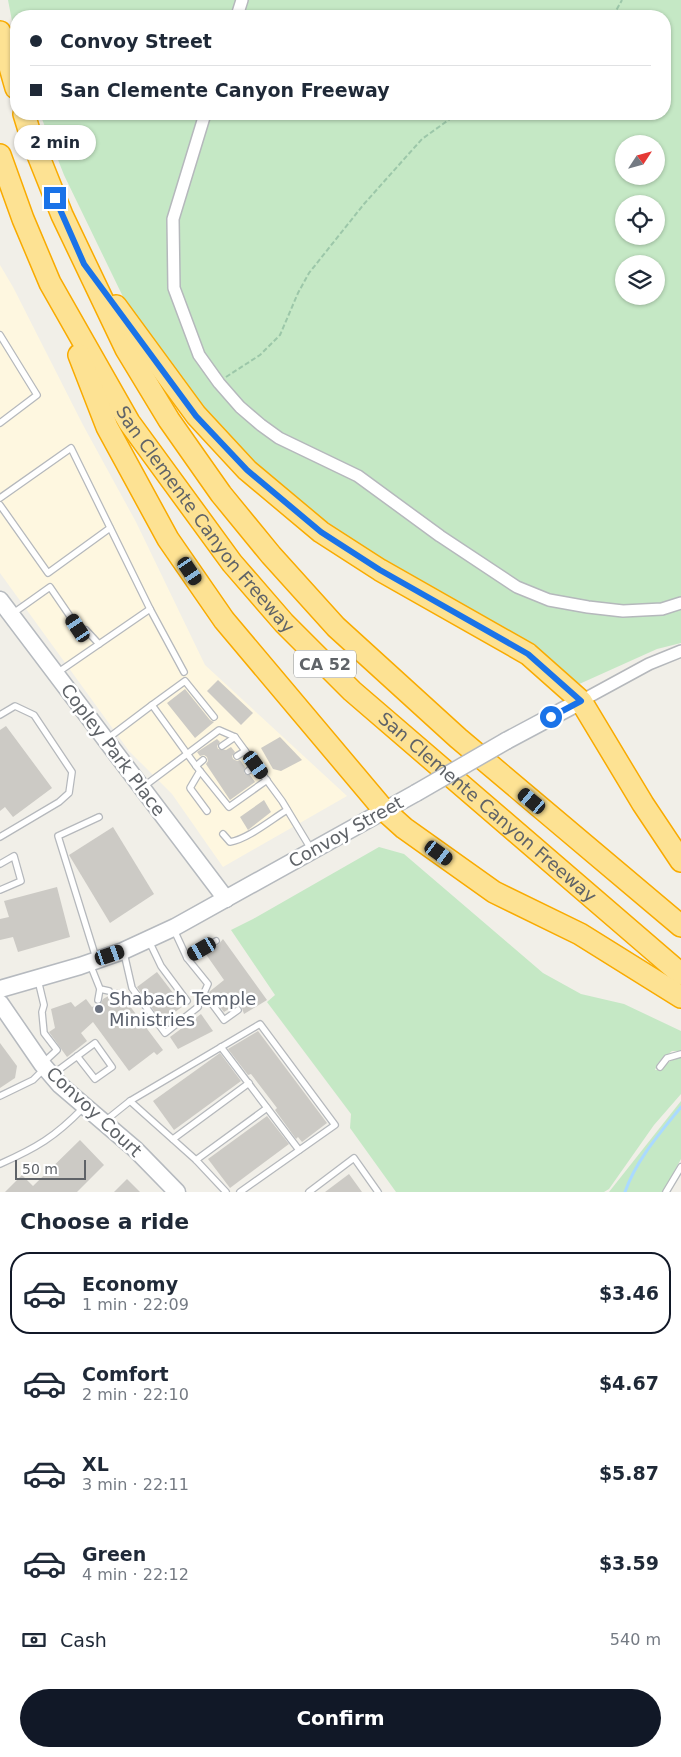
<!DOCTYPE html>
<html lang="en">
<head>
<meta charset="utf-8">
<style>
  body { margin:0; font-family:"DejaVu Sans",sans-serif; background:#f6f6f7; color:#1f2937; height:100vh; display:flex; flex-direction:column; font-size:19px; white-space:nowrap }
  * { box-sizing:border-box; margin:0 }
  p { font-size:16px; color:#747a83 }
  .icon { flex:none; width:28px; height:28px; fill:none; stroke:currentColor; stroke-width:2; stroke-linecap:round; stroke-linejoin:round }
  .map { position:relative; height:1192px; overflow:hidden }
  .side { display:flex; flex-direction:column; background:#fff; flex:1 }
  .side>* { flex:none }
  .banner { position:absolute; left:10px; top:10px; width:661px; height:110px; border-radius:20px; box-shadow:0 1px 4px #0004; display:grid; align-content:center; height:110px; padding:0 20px; background:#fff }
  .needle { width:32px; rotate:54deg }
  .buttons { position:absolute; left:615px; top:135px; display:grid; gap:10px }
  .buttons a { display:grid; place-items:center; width:50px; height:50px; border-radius:50%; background:#fff; box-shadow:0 1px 4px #0004; font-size:25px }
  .scale { position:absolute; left:15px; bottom:12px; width:71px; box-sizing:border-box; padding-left:5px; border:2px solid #5f6368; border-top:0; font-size:14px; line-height:18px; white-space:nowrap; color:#5f6368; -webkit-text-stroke:4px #fff; paint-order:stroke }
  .end { position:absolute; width:22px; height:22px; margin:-11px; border:6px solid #1a73e8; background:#fff; box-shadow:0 0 0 2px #fff }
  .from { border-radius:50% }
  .bubble { position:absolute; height:35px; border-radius:18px; background:#fff; box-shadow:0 1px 4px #0004; font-size:16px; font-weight:700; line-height:35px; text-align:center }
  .car { position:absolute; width:15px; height:30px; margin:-15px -8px; border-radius:6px; box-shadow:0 0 4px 1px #0007; background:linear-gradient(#222 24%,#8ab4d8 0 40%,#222 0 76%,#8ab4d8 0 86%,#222 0) }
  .banner b { display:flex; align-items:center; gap:18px; height:48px; font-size:19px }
  .banner b+b { border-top:1px solid #e0e1e3 }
  .banner i { width:12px; height:12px; background:#1f2937 }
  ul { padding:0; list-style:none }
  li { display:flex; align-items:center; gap:15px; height:82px; margin:0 10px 8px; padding:0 10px; border:2px solid transparent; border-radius:20px }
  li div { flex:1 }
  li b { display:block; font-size:19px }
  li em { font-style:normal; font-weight:700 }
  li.selected { border-color:#111827 }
  li>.icon { width:45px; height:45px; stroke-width:1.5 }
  h2 { padding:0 20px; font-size:22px; line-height:60px }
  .pay { display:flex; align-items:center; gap:12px; height:55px; padding:0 20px; font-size:19px }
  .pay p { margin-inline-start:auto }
  .action { display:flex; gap:10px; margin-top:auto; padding:10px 20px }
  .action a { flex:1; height:58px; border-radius:30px; background:#111827; color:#fff; font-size:20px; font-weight:700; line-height:58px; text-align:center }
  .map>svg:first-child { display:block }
  .commercial { fill:#fef7e0 }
  .green { fill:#c5e8c5; fill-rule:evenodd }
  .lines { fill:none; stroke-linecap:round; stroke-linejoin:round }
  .stream { stroke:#aadaff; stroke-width:3 }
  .building { fill:#cccac5 }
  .lane-casing { stroke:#b5b8bc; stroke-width:8 }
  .street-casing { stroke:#b5b8bc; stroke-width:14 }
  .secondary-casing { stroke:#b6babf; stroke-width:19 }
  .highway-casing { stroke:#f9ab00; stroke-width:24 }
  .path { stroke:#9cc7a9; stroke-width:2; stroke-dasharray:5 2.5; stroke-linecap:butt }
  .lane { stroke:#fff; stroke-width:5.5 }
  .street { stroke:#fff; stroke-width:11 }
  .secondary { stroke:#fff; stroke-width:16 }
  .highway { stroke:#fde293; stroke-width:21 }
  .secondary-bridge-casing { stroke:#b6babf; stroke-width:19; stroke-linecap:butt }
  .secondary-bridge { stroke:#fff; stroke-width:16 }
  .route { stroke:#1a73e8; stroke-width:6 }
  .worship-dot { fill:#6b7280; stroke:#fff; stroke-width:2 }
  .labels { text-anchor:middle; stroke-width:5; stroke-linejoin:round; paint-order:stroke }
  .shield { fill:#fff; stroke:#8f9295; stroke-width:1 }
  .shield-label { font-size:16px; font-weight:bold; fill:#5f6368 }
  .street-label { font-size:18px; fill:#5f6368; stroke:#fff }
  .worship-label { font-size:18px; fill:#5b616d; stroke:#fff; text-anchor:start }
</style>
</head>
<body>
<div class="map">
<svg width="681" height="1192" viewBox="0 0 681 1192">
  <rect width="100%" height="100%" fill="#f1efe8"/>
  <polygon class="commercial" points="0,265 13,287 83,425 136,522 205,665 347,796 223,867 172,794 129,751 0,573"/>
  <g class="green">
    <path d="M 8,0 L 681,0 L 681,643 L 657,649 L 577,685 L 531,643 L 351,542 L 266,480 L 188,394 L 126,303 L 64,175 L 40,114 L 665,114 L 665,16 L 16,16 L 16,42 ZM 624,144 L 656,144 L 656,176 L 624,176 ZM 624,204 L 656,204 L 656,236 L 624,236 ZM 624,264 L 656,264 L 656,296 L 624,296 Z"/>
    <path d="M 379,847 L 404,854 L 543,973 L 581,994 L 624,1004 L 681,1031 L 681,1051 L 672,1051 L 658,1063 L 655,1070 C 667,1069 667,1058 681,1058 L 681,1094 L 654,1125 L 609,1189 L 604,1192 L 396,1192 L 350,1128 L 351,1114 L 267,1002 L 275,995 L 231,930 L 253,919 Z"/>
    <polygon points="681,1101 681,1159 663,1192 609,1192"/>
  </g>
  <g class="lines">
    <path class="stream" d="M 625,1192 C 636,1160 660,1133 681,1107"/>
  </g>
  <g class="building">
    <polygon points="218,680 253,713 241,725 207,691"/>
    <polygon points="185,689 210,720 214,722 195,738 167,703"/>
    <polygon points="6,726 52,788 13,817 5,807 0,811 0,730"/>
    <polygon points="280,737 302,760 281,771 273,769 261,748"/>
    <polygon points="217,739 220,742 217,746 218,749 226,750 231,747 235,752 232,756 233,759 237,761 240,760 245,767 244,773 247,775 250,775 255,782 230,800 206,764 208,761 207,757 204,755 200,756 197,752"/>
    <polygon points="264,800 271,812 248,830 240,817"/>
    <polygon points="113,827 154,894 110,923 69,855"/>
    <polygon points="57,887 70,937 18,952 13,937 0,940 0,919 9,917 4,901"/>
    <polygon points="223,939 267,1000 244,1014 242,1008 237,1004 224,1012 209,992 224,980 205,953 218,945"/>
    <polygon points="157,972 183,1006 162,1022 137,987"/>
    <polygon points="117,989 163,1050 157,1055 154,1052 129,1071 93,1022 81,1033 87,1041 67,1057 49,1032 55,1028 51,1009 71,1002 75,1007 86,999 92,1007 101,1003 103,999 112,994"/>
    <polygon points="201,1014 213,1031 178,1049 170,1037"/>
    <polygon points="258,1031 327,1123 302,1142 298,1137 296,1139 275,1110 277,1108 251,1074 248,1075 228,1049"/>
    <polygon points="0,1043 17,1066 15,1078 0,1088"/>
    <polygon points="220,1053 241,1081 174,1130 153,1101"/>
    <polygon points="267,1116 289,1144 230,1188 208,1159"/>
    <polygon points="80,1140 104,1165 77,1192 5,1192 22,1175 33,1186"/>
    <polygon points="349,1174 362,1192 325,1192"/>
    <polygon points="127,1179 140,1192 114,1192"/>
  </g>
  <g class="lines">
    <g class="lane-casing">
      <g id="lane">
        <polyline points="0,335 37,395 0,423"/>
        <polyline points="0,498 71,448 150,609 184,672"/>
        <polyline points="0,505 48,573 110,528"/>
        <polyline points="12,614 50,587 78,628 86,630 99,644"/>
        <polyline points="57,673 150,609"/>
        <polyline points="152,705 185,681 214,717"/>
        <polyline points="0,715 15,706 34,715 72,772 69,793 59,802 0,837"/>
        <polyline points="107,739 152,705 196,766 229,807 267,780"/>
        <polyline points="222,746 235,737"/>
        <polyline points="237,756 245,751"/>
        <polyline points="196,766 203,760"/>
        <polyline points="200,771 190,788 207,811"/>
        <polyline points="248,771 256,765"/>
        <polyline points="143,787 219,730 235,737 282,801 311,849"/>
        <path d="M 223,834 L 230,842 C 248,839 272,819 287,810"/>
        <polyline points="0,864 14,856 21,881 0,890"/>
        <polyline points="174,930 187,958 208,984 204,993 224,1020 238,1010"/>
        <polyline points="149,941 161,966 187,1001"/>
        <polyline points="124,953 132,988 165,1033 198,1007"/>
        <polyline points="96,958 58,836 99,817"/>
        <polyline points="187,958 216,941"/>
        <polyline points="90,964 100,989 109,991"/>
        <polyline points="38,980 44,1005 42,1012 44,1033 57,1050 44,1062"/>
        <polyline points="98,1000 100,989"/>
        <polyline points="221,1047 299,1150"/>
        <polyline points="660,1067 667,1058 681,1054"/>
        <polyline points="53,1074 95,1043 112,1067 95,1079 77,1056"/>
        <polyline points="0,1096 33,1080 44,1069"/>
        <polyline points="130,1101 196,1160 226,1192"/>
        <polyline points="105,1121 130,1101 260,1024 335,1125 240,1192"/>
        <polyline points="173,1139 249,1083"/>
        <polyline points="196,1160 267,1108"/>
        <path d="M 0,1164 C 36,1148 55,1137 83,1108"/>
        <polyline points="309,1192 354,1158 378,1192"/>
        <polyline points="666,1192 681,1167"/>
      </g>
    </g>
    <g class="street-casing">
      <g id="street">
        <polyline points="237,16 242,0"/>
        <polyline points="205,114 173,219 174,288 199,355 219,383 240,407 261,425 279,438 358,476 440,536 517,587 549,600 588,607 623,611 662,609 681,603"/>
        <polyline points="581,701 649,664 681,651"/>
      </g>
    </g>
    <g class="secondary-casing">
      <g id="secondary">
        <polyline points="0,600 226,899"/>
        <polyline points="506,741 581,701"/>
        <polyline points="0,989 80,966 123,951 175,927 416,793"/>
        <polyline points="0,1003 42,1064 60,1085 135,1149 177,1192"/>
      </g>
    </g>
    <g class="highway-casing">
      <g id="highway">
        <polyline points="0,32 16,88"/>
        <polyline points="24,114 32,140 62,215 126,349 169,420 221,494 271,555 336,627 458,738 681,926"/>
        <path id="s1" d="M 0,155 L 23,219 L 50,283 L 129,422 L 232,563 L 284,623 L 352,691 L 681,974"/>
        <polyline points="116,306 196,415 247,470 321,532 380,570 528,654 581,701 643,804 681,861"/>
        <polyline points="79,355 107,427 168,539 224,620 384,810 404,828 494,892 580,934 681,997"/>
      </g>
    </g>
    <g class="path">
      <polyline points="613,16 622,0"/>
      <polyline points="226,377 260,355 280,335 298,293 309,273 364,204 422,139 457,114"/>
    </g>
    <use href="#lane" class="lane"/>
    <use href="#street" class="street"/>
    <use href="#secondary" class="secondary"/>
    <use href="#highway" class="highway"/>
    <g class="secondary-bridge-casing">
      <polyline id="secondary-bridge" points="416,793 506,741"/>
    </g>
    <use href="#secondary-bridge" class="secondary-bridge"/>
  </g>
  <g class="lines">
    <polyline class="route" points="55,198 84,264 196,416 247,470 321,532 380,570 528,654 581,701 551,717"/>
  </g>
  <circle class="worship-dot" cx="99" cy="1009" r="5"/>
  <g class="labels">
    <rect class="shield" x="294" y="650.5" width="62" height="27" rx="4"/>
    <g class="shield-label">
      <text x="325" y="670">CA 52</text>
    </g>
    <g class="street-label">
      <text dy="6" stroke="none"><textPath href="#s1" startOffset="421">San Clemente Canyon Freeway</textPath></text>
      <text transform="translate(113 750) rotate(53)" y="6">Copley Park Place</text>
      <text dy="6" stroke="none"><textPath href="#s1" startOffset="826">San Clemente Canyon Freeway</textPath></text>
      <text transform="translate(346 832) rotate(-29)" y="6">Convoy Street</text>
      <text transform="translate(94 1112) rotate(43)" y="6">Convoy Court</text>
    </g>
    <g class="worship-label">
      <text x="109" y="1005">Shabach Temple<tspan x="109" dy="21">Ministries</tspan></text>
    </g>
  </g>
</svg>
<div class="buttons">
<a><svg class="needle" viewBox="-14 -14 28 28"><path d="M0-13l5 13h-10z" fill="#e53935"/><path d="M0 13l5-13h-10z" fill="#747a83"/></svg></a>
<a><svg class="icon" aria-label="locate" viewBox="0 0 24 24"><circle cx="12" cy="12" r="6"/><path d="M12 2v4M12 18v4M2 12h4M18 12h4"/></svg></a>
<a><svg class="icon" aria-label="layers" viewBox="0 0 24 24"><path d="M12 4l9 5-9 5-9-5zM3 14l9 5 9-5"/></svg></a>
</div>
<div class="scale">50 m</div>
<i class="end from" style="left:551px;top:717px"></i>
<i class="end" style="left:55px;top:198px"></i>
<div class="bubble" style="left:14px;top:125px;width:82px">2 min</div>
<i class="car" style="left:190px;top:571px;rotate:146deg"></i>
<i class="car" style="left:78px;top:628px;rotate:326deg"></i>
<i class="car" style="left:256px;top:765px;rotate:144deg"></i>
<i class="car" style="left:532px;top:801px;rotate:310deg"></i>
<i class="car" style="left:439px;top:853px;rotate:126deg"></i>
<i class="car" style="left:202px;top:949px;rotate:240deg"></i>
<i class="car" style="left:110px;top:955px;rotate:71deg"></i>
<div class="banner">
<b><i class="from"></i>Convoy Street</b>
<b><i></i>San Clemente Canyon Freeway</b>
</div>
</div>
<section class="side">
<h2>Choose a ride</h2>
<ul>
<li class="selected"><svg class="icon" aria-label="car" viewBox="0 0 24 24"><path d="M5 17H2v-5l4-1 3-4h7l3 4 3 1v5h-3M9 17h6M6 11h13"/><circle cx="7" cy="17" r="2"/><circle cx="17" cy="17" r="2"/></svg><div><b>Economy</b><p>1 min · 22:09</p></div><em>$3.46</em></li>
<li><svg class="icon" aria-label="car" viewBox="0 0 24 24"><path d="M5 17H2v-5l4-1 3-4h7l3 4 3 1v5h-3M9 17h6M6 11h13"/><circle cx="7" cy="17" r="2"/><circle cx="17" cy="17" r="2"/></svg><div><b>Comfort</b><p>2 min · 22:10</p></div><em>$4.67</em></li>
<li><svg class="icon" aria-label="car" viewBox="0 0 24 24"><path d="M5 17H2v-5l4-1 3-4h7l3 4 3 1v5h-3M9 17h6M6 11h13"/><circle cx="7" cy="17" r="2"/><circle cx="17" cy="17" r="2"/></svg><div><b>XL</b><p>3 min · 22:11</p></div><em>$5.87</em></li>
<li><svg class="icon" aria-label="car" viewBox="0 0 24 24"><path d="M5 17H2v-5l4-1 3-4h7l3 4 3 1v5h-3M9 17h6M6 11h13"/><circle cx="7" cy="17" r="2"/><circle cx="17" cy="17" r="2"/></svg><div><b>Green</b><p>4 min · 22:12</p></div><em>$3.59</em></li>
</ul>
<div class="pay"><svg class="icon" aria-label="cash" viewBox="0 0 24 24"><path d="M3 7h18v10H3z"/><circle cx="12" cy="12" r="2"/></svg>Cash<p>540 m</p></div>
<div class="action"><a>Confirm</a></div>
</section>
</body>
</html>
